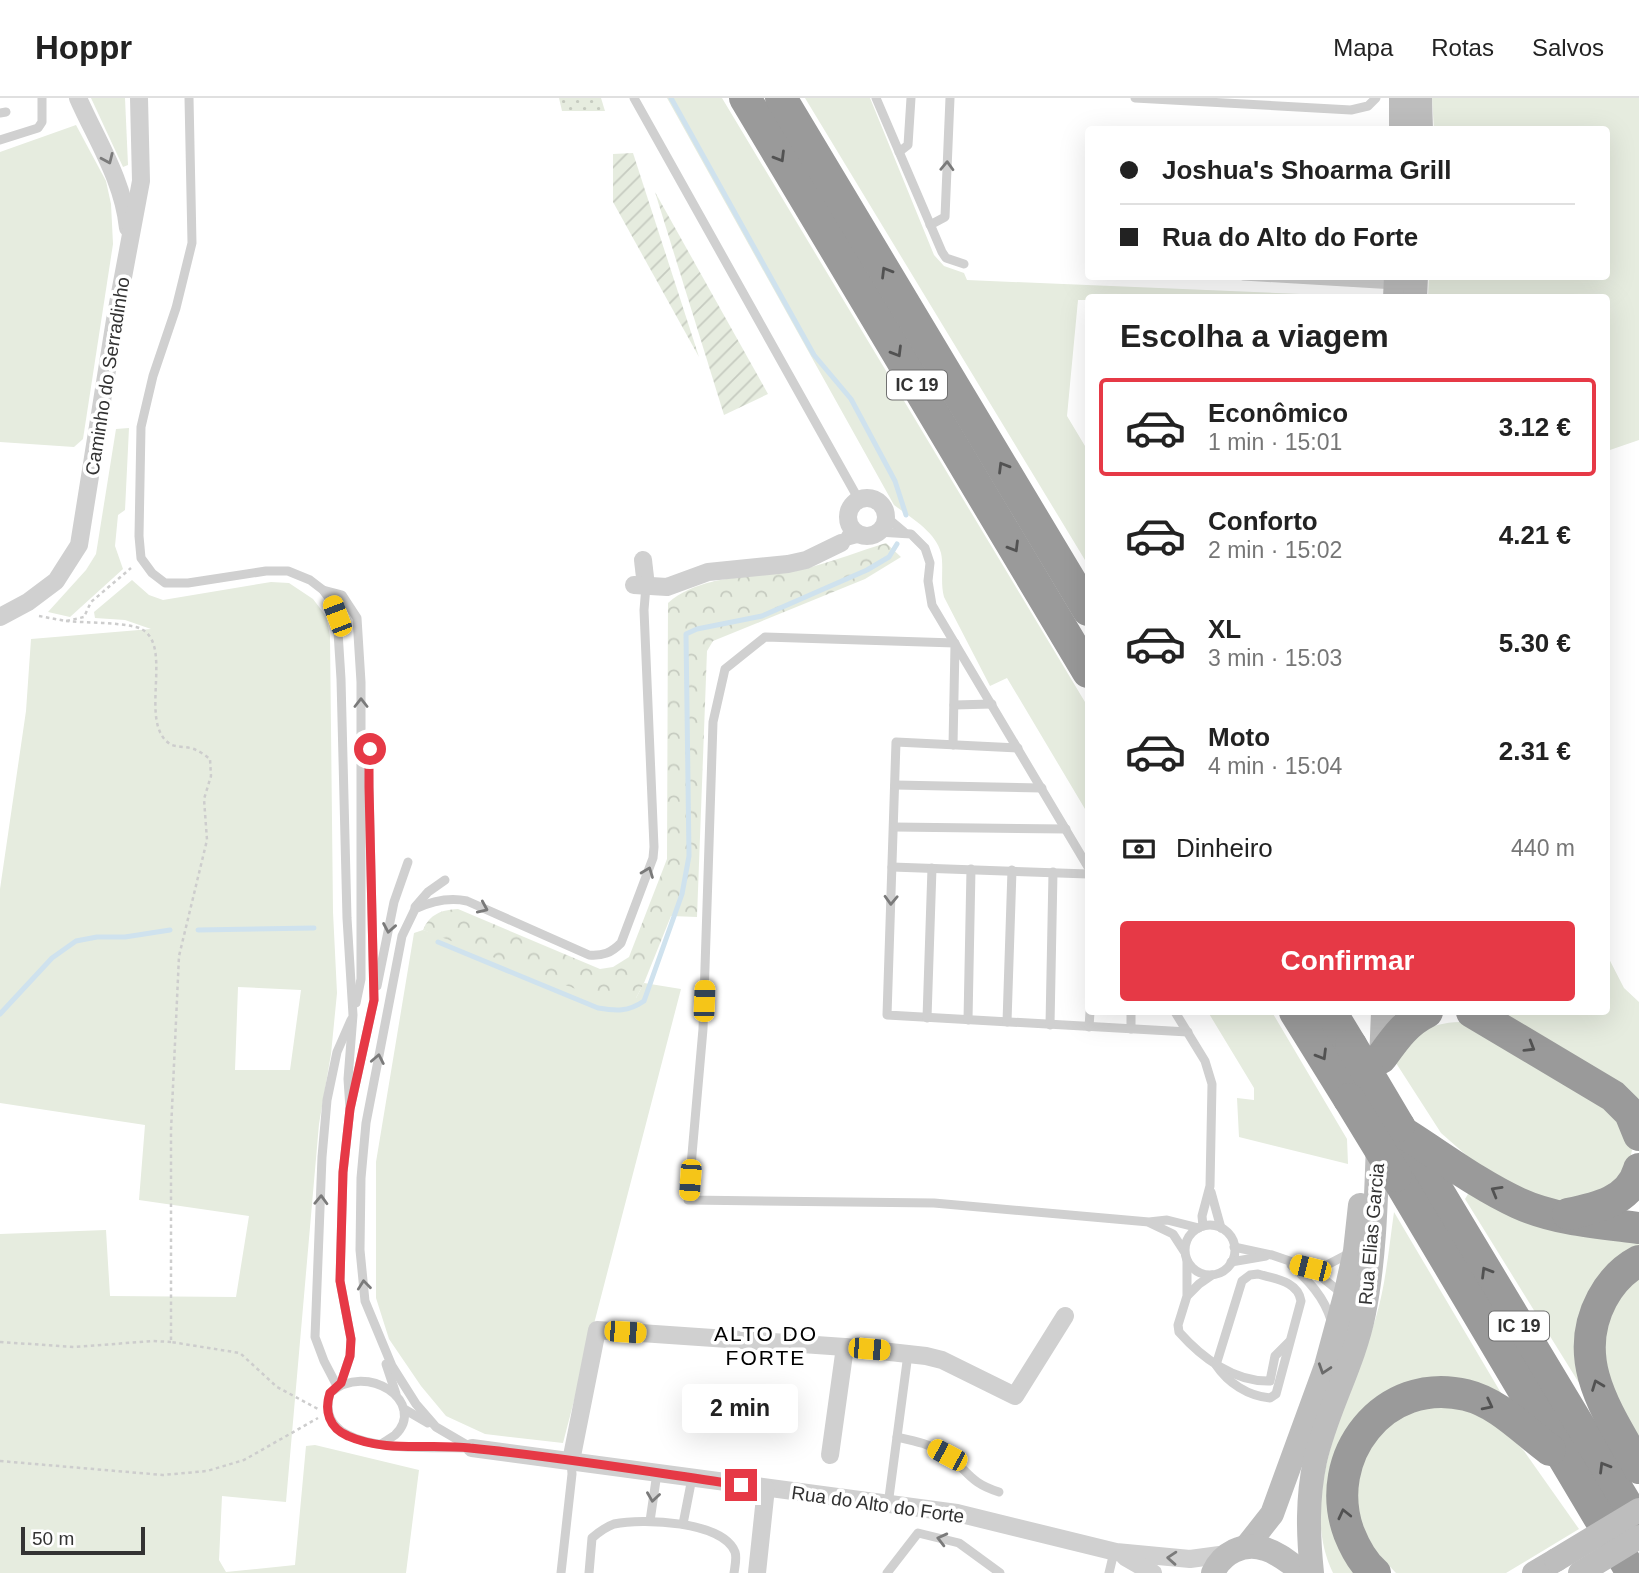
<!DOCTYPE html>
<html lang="pt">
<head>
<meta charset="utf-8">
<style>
  body { margin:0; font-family:Helvetica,sans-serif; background:#f6f6f6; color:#222; height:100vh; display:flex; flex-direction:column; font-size:26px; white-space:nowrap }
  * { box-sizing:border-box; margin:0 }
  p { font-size:23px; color:#767676 }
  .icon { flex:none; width:38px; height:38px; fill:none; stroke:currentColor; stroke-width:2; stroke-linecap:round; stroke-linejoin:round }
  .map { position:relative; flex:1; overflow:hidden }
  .side { position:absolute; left:1085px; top:196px; width:525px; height:721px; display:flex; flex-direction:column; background:#fff; border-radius:7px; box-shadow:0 7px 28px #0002 }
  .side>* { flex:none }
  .banner { position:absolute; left:1085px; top:28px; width:525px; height:154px; border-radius:7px; box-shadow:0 7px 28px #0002; display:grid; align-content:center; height:154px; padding:0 35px; background:#fff }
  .scale { position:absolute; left:21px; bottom:18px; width:124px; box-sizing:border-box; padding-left:7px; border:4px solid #333; border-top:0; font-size:19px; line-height:24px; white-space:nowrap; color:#333; -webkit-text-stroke:5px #fff; paint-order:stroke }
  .end { position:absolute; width:32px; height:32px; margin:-16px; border:9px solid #e63946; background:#fff; box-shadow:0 0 0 4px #fff }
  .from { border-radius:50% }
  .bubble { position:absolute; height:49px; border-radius:7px; background:#fff; box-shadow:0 7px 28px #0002; font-size:23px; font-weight:800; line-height:49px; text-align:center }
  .car { position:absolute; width:21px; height:42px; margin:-21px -10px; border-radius:9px; box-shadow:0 0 5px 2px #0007; background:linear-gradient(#f5c518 24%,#345 0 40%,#f5c518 0 76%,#345 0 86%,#f5c518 0) }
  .banner b { display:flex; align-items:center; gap:24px; height:66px; font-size:26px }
  .banner b+b { border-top:2px solid #e0e0e0 }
  .banner i { width:18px; height:18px; background:#222 }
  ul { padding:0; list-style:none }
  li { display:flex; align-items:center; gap:21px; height:98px; margin:0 14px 10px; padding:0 21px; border:4px solid transparent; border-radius:7px }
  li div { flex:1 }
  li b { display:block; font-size:26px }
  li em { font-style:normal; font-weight:800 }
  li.current { border-color:#e63946 }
  li>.icon { width:63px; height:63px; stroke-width:1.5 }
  h2 { padding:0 35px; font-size:32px; line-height:84px }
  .pay { display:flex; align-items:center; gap:18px; height:77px; padding:0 35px; font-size:26px }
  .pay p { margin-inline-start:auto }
  .cta { display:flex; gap:14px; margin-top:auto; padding:14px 35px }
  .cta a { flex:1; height:80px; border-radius:7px; background:#e63946; color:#fff; font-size:28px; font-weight:800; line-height:80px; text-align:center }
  header { display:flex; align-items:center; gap:42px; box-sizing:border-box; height:98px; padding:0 35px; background:#fff; border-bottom:2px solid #e0e0e0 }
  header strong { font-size:33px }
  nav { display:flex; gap:38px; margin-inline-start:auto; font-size:24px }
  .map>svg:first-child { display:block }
  .grass { fill:#e6ecdf; fill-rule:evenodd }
  .forest { fill:url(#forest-crowns) }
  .park { fill:url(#park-dots) }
  .garden { fill:url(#garden-furrows) }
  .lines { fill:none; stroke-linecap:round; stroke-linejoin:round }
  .stream { stroke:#cfe2ee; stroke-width:5 }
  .path { stroke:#cdcdcd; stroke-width:2.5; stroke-dasharray:3.5 3.5; stroke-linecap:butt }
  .lane { stroke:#d0d0d0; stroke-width:9 }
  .street { stroke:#d0d0d0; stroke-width:18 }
  .secondary { stroke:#bdbdbd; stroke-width:24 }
  .highway { stroke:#9a9a9a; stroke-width:32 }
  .secondary-bridge { stroke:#bdbdbd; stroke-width:24 }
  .highway-bridge { stroke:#9a9a9a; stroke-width:32 }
  .oneway { stroke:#525252 }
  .oneway2 { stroke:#7a7a7a }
  .oneway3 { stroke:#6a6a6a }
  .route { stroke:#e63946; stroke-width:9 }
  .labels { text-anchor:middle; stroke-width:7; stroke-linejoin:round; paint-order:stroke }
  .shield { fill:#fff; stroke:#707070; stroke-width:2 }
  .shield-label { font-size:18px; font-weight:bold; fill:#333 }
  .street-label { font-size:19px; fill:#333; stroke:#fff }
  .neighbourhood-label { font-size:21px; letter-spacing:2px; fill:#000; stroke:#fff }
</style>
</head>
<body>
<header>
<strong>Hoppr</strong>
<nav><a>Mapa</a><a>Rotas</a><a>Salvos</a></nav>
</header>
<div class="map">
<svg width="1639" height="1475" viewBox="0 0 1639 1475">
  <defs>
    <pattern id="forest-crowns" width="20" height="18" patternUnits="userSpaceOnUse" patternTransform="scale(1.75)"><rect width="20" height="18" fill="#e6ecdf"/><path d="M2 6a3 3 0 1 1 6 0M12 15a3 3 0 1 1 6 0" fill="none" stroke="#c6cbc0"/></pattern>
    <pattern id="park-dots" width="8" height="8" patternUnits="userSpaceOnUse" patternTransform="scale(1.75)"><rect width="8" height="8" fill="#e6ecdf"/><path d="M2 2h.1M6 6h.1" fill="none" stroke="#c6cbc0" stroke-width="1.8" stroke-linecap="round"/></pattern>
    <pattern id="garden-furrows" width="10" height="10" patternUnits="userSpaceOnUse" patternTransform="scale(1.75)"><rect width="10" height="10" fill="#e6ecdf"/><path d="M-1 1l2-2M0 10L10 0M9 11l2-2" fill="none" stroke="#c6cbc0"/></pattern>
  </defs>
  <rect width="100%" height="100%" fill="#fff"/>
  <g class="grass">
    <polygon points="91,0 125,0 128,67 123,69"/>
    <path d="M 667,0 L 722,0 L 1088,609 L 1088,716 L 1007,580 L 990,588 L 944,499 C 940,484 944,469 941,455 C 936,434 910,419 894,407 Z"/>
    <polygon points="805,0 870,0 934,157 944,168 964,175 967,182 1374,199 1088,200 1088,202 1078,202 1067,318 1088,353 1088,467"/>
    <polygon points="1432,0 1639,0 1639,342 1607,353 1606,200 1428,199 1429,179 1606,178 1606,32 1434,31"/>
    <polygon points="76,27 106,83 111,106 113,146 83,341 74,349 0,344 0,54"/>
    <polygon points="129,330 125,412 118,417 115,448 123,471 70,519 48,514 86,472 96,456 116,331"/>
    <path d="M 132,482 L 149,497 L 163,502 L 271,484 L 289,485 L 313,501 L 326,518 L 330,538 L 333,814 L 337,895 L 331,956 L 319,1026 L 286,1404 L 222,1398 L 219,1462 L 226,1474 L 295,1467 L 306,1348 L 315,1347 L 419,1372 L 406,1475 L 0,1475 L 0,1136 L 106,1132 L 110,1198 L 236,1199 L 249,1118 L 139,1102 L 145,1027 L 0,1005 L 0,791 L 26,613 L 31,541 L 151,531 L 125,522 L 95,520 L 94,514 ZM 238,889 L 301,892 L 290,972 L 235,972 Z"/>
    <polygon points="423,832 636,900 644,885 681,891 563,1345 485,1336 446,1318 421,1288 389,1241 376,1200 376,1064 414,835"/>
    <polygon points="1607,857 1624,890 1639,904 1639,1007 1491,914 1606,914"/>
    <polygon points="1208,914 1272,914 1347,1041 1348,1066 1239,1039 1237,1000 1254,1002 1254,990"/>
    <path d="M 1460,924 L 1474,927 L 1600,1004 L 1630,1037 L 1632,1052 L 1627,1075 L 1616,1090 L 1563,1104 L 1515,1091 L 1491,1079 L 1441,1035 L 1396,965 C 1411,936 1428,925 1460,924 Z"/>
    <polygon points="1471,1091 1639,1137 1639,1155 1633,1158 1584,1293 1465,1101"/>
    <path d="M 1394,1114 L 1504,1300 L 1469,1289 L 1347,1337 L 1360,1475 L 1333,1475 C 1295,1396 1353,1296 1376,1219 C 1386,1185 1389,1149 1394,1114 Z"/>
    <polygon points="1639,1179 1639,1348 1601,1261 1610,1207"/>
    <polygon points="1458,1307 1499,1326 1524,1353 1579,1431 1506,1475 1396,1475 1367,1444 1355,1400 1364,1350 1407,1311"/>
  </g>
  <path class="forest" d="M 886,445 L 901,459 L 865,481 L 713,543 L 707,553 L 697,819 L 671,818 L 644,885 L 636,900 L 604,902 L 423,832 C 430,816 441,812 458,811 L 600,871 L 613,869 L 629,859 L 667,761 L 668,505 C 704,473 764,481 808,470 C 834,463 860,453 886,445 Z"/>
  <polygon class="park" points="559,0 601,0 605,13 562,13"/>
  <g class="garden">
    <polygon points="633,55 699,259 613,104 613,56"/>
    <polygon points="655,94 768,296 724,317"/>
  </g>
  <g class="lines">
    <g class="stream">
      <polyline points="671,0 814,257 851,301 895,383 906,417"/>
      <polyline points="198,832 314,830"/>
      <path d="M 438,844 L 598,910 C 616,913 628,914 644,903 L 682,796 L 689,758 L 686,536 L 697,531 L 762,518 L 867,472 L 889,459 L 897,446"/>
      <polyline points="0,916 52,860 76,843 97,839 125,839 170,832"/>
    </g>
    <g class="path">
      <polyline points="39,518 66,523 84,519 91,504 131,470"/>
      <path d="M 66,523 C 88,525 114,524 136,529 C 178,540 136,624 170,646 C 177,650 189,648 196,652 C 201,654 206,658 210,661 L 211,678 L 204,701 L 207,742 L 179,858 L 171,1032 L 171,1244 L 240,1255 L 277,1289 L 318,1311"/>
      <polyline points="0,1244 75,1249 153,1243 171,1244"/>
      <polyline points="0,1363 163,1377 207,1373 244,1362 318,1320"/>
    </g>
    <g class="lane">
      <polyline points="189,0 192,145 176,210 153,278 141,329 139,438 141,460 152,475 165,485 188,485 266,473 288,473 310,482 323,492 332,504 337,518 341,581 347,820 353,917 348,981 350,1011"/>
      <polyline points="634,0 859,402"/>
      <polyline points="876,0 942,154 946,160 964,166"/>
      <polyline points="1135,0 1351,12 1368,8 1376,0"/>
      <polyline points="0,15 6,14"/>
      <polyline points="0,42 38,30 42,24 42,0"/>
      <polyline points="899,54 908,47 911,0"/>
      <polyline points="930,127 945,119 950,0"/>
      <polyline points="1243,178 1395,187"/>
      <polyline points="885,418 904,434"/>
      <polyline points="878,434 911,436 925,450 930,465 928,483 932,507 1088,769"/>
      <polyline points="841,445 867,438"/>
      <polyline points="841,445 851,429"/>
      <polyline points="323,492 342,497 357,520 361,584 361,881 356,905"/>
      <polyline points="955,545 765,539 725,571 713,624 703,931 688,1102 934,1105 1149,1124 1167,1122 1199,1130"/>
      <polyline points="954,607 992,606"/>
      <polyline points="953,647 955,547"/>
      <polyline points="1018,650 896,644 887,917 1188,934"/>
      <polyline points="895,687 1042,690"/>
      <polyline points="894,729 1066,731"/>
      <polyline points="892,769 1088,776"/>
      <polyline points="415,809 428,794 445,782"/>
      <polyline points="377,888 394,804 408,764"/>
      <polyline points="1131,914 1131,931"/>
      <polyline points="1175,914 1205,963 1212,986 1210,1088 1202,1118 1203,1128"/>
      <polyline points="927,920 932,770"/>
      <polyline points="968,922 971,771"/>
      <polyline points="1007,924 1012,772"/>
      <polyline points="1050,927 1053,774"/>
      <polyline points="1089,929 1090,914"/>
      <polyline points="1211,1094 1221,1130"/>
      <polyline points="1150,1125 1173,1136 1184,1153"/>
      <circle cx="1210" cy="1152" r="25"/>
      <polyline points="1234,1149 1272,1157 1310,1170 1344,1197"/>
      <path d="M 1187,1162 L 1187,1198 L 1178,1227 L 1179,1234 C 1202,1260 1234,1284 1270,1283 L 1275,1258 L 1289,1244"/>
      <polyline points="1231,1164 1266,1158"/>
      <path d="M 1291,1167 C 1309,1183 1324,1199 1331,1222"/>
      <polyline points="1310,1170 1327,1167 1350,1155"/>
      <path d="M 1258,1176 C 1275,1181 1298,1183 1301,1203 L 1276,1296 L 1270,1300 C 1248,1298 1228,1285 1216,1267 L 1242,1183 L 1250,1177 Z"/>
      <polyline points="1188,1197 1199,1186 1212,1177"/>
      <polyline points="386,1266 396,1296"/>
      <polyline points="341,1285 350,1258 351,1241 340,1183 343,1075 350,1011 374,902 369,689 368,653 371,651"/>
      <polyline points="337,1288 324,1263 315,1239 322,1059 327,1002 337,954 351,922"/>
      <polyline points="404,1311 428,1325"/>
      <path d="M 897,1339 C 915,1343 930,1346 945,1356 C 968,1371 967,1384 999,1394"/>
      <path d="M 381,1346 C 386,1343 391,1340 395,1337 C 428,1305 367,1262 330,1295 C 311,1360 432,1348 470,1350"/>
      <path d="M 472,1350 L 436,1329 L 416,1306 L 392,1268 L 365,1203 L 360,1152 L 361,1080 L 366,1025 L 402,838 L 415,811 C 432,803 448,799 467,803 L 589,857 C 603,858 611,855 621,845 L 653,760 L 654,749 L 644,512 L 646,488"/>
      <polyline points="888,1407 908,1256"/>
      <polyline points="650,1423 657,1375"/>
      <polyline points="683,1426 692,1380"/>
      <polyline points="561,1475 572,1376 571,1363"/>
      <path d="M 589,1475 L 592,1440 C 599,1434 605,1429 614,1426 C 642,1420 723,1423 735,1454 C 737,1460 735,1468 734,1475"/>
      <polyline points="887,1475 918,1435 959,1445 1000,1475"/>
      <polyline points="1109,1475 1114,1454"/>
    </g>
    <g class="street">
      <path d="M 78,0 C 97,43 123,82 128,130"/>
      <circle cx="867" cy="419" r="19"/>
      <polyline points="643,462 646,488"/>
      <polyline points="634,487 667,489 708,474 788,466 806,462 841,445"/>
      <polyline points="0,519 28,504 56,483 79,447 115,222 141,83 139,0"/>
      <polyline points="472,1350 957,1415 1116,1454 1190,1461 1227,1456"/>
      <polyline points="830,1357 845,1249"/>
      <polyline points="571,1363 597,1232 845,1249 926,1258 942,1262 1015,1298 1065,1218"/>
      <polyline points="1125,1459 1153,1475"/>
      <polyline points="757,1475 766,1390"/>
    </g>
    <g class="secondary">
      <polyline points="1420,0 1421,32"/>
      <polyline points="1401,32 1401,0"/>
      <polyline points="1395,200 1396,178"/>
      <polyline points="1415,200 1416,178"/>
      <polyline points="1381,962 1383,914"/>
      <polyline points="1246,1449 1272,1416 1326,1268 1345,1198 1355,1153 1360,1107"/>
      <path d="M 1213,1475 C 1222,1455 1243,1444 1265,1451 C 1279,1455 1292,1467 1304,1475"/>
      <path d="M 1312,1475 C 1308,1436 1307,1401 1315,1363 C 1326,1313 1354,1266 1364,1215 C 1375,1159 1376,1100 1378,1044"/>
      <polyline points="1534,1475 1556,1462"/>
    </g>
    <g class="highway">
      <polyline points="745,0 1088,574"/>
      <polyline points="781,0 1088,512"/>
      <polyline points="1295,914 1349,1001"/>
      <polyline points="1331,914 1351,947"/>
      <polyline points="1472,914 1613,998 1630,1015 1639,1037"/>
      <path d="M 1381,960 C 1394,942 1406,924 1427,914"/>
      <polyline points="1399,1028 1639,1427"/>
      <path d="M 1407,1037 C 1443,1060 1479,1087 1518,1105 C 1555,1122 1599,1125 1639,1130"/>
      <polyline points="1396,1078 1632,1475"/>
      <path d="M 1568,1116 C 1597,1110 1630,1103 1639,1071"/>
      <path d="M 1639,1163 C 1622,1172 1611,1184 1602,1201 C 1569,1263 1609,1316 1639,1370"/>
      <path d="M 1375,1475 C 1363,1465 1355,1450 1349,1435 C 1321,1359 1384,1277 1466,1297 C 1499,1305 1524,1333 1550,1352"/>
    </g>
    <g class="secondary-bridge">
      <polyline points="1556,1462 1639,1412"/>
      <polyline points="1580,1475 1639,1439"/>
    </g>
    <g class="highway-bridge">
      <polyline points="1351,947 1399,1028"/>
      <polyline points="1349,1001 1396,1078"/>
    </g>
  </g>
  <defs><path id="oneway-chevron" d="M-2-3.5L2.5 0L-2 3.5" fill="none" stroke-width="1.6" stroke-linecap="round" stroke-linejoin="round" transform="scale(1.75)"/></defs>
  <g class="oneway">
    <use href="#oneway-chevron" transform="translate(780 59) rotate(59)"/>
    <use href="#oneway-chevron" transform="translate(886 174) rotate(-121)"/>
    <use href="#oneway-chevron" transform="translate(897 254) rotate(59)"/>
    <use href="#oneway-chevron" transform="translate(1003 369) rotate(-121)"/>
    <use href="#oneway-chevron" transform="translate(1014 449) rotate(59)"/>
    <use href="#oneway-chevron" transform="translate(1530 949) rotate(31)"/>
    <use href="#oneway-chevron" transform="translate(1322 957) rotate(59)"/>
    <use href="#oneway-chevron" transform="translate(1496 1093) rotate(-150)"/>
    <use href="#oneway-chevron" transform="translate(1486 1174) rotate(-121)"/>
    <use href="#oneway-chevron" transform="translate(1597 1287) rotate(-111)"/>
    <use href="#oneway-chevron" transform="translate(1488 1307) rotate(27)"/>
    <use href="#oneway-chevron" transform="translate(1604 1369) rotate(-121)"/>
    <use href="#oneway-chevron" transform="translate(1344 1416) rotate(-103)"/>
  </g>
  <g class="oneway2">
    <use href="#oneway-chevron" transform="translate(108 61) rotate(66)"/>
    <use href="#oneway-chevron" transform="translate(947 68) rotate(-88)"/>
    <use href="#oneway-chevron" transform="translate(361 605) rotate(-90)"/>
    <use href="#oneway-chevron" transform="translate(648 774) rotate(-69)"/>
    <use href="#oneway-chevron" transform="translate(891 802) rotate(92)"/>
    <use href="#oneway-chevron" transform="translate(483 810) rotate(24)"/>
    <use href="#oneway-chevron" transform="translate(389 830) rotate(100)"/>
    <use href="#oneway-chevron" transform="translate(378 961) rotate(-79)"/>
    <use href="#oneway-chevron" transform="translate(321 1102) rotate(-88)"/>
    <use href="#oneway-chevron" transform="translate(364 1187) rotate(-96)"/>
    <use href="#oneway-chevron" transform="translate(653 1399) rotate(98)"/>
    <use href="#oneway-chevron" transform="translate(942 1441) rotate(-166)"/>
    <use href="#oneway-chevron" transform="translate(1172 1460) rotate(-176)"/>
  </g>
  <use class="oneway3" href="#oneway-chevron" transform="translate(1324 1271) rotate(108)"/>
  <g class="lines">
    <path class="route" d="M 370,651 L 369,653 L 369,689 L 374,902 L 350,1011 L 343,1074 L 340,1183 L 351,1241 L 350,1258 L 341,1285 L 330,1295 C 324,1313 329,1330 348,1338 C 386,1355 431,1345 470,1350 C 561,1359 651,1374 741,1387"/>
  </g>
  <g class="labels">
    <g class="shield">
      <rect x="887" y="272.5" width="60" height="29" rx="5"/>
      <rect x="1489" y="1213.5" width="60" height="29" rx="5"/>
    </g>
    <g class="shield-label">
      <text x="917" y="293">IC 19</text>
      <text x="1519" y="1234">IC 19</text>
    </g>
    <g class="street-label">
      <text transform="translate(107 278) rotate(-81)" y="7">Caminho do Serradinho</text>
      <text transform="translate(1371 1136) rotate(-85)" y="7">Rua Elias Garcia</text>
      <text transform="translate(878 1406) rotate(8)" y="7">Rua do Alto do Forte</text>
    </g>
    <g class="neighbourhood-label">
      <text x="766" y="1243">ALTO DO<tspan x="766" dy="24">FORTE</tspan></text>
    </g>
  </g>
</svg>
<div class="scale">50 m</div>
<i class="end from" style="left:370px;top:651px"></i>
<i class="end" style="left:741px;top:1387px"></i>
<div class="bubble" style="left:682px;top:1286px;width:116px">2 min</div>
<i class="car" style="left:337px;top:518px;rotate:339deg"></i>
<i class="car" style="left:704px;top:903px;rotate:2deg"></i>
<i class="car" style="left:690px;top:1082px;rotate:184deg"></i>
<i class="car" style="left:1310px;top:1170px;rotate:284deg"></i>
<i class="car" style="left:625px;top:1234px;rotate:94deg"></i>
<i class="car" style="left:869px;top:1251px;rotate:95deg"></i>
<i class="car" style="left:947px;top:1357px;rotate:298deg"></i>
<div class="banner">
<b><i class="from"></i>Joshua's Shoarma Grill</b>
<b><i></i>Rua do Alto do Forte</b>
</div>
<section class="side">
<h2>Escolha a viagem</h2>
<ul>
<li class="current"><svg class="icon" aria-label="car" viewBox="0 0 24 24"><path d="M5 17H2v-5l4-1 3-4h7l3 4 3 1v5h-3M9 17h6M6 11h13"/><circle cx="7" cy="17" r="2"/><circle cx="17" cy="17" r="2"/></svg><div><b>Econômico</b><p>1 min · 15:01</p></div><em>3.12 €</em></li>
<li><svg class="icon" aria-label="car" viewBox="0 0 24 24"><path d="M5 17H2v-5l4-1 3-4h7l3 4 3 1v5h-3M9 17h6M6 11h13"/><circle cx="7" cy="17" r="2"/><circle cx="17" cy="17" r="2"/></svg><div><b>Conforto</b><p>2 min · 15:02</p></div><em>4.21 €</em></li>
<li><svg class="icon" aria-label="car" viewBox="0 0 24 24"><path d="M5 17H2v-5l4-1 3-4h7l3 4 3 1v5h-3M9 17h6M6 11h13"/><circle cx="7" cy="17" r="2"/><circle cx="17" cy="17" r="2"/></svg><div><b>XL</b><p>3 min · 15:03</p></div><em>5.30 €</em></li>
<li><svg class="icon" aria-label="car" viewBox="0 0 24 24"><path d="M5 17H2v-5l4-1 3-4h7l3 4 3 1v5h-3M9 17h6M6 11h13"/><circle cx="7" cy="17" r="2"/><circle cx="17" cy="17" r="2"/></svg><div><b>Moto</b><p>4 min · 15:04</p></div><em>2.31 €</em></li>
</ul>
<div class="pay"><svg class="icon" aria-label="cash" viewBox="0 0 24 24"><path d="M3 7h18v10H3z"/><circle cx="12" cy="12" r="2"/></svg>Dinheiro<p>440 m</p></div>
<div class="cta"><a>Confirmar</a></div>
</section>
</div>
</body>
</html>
